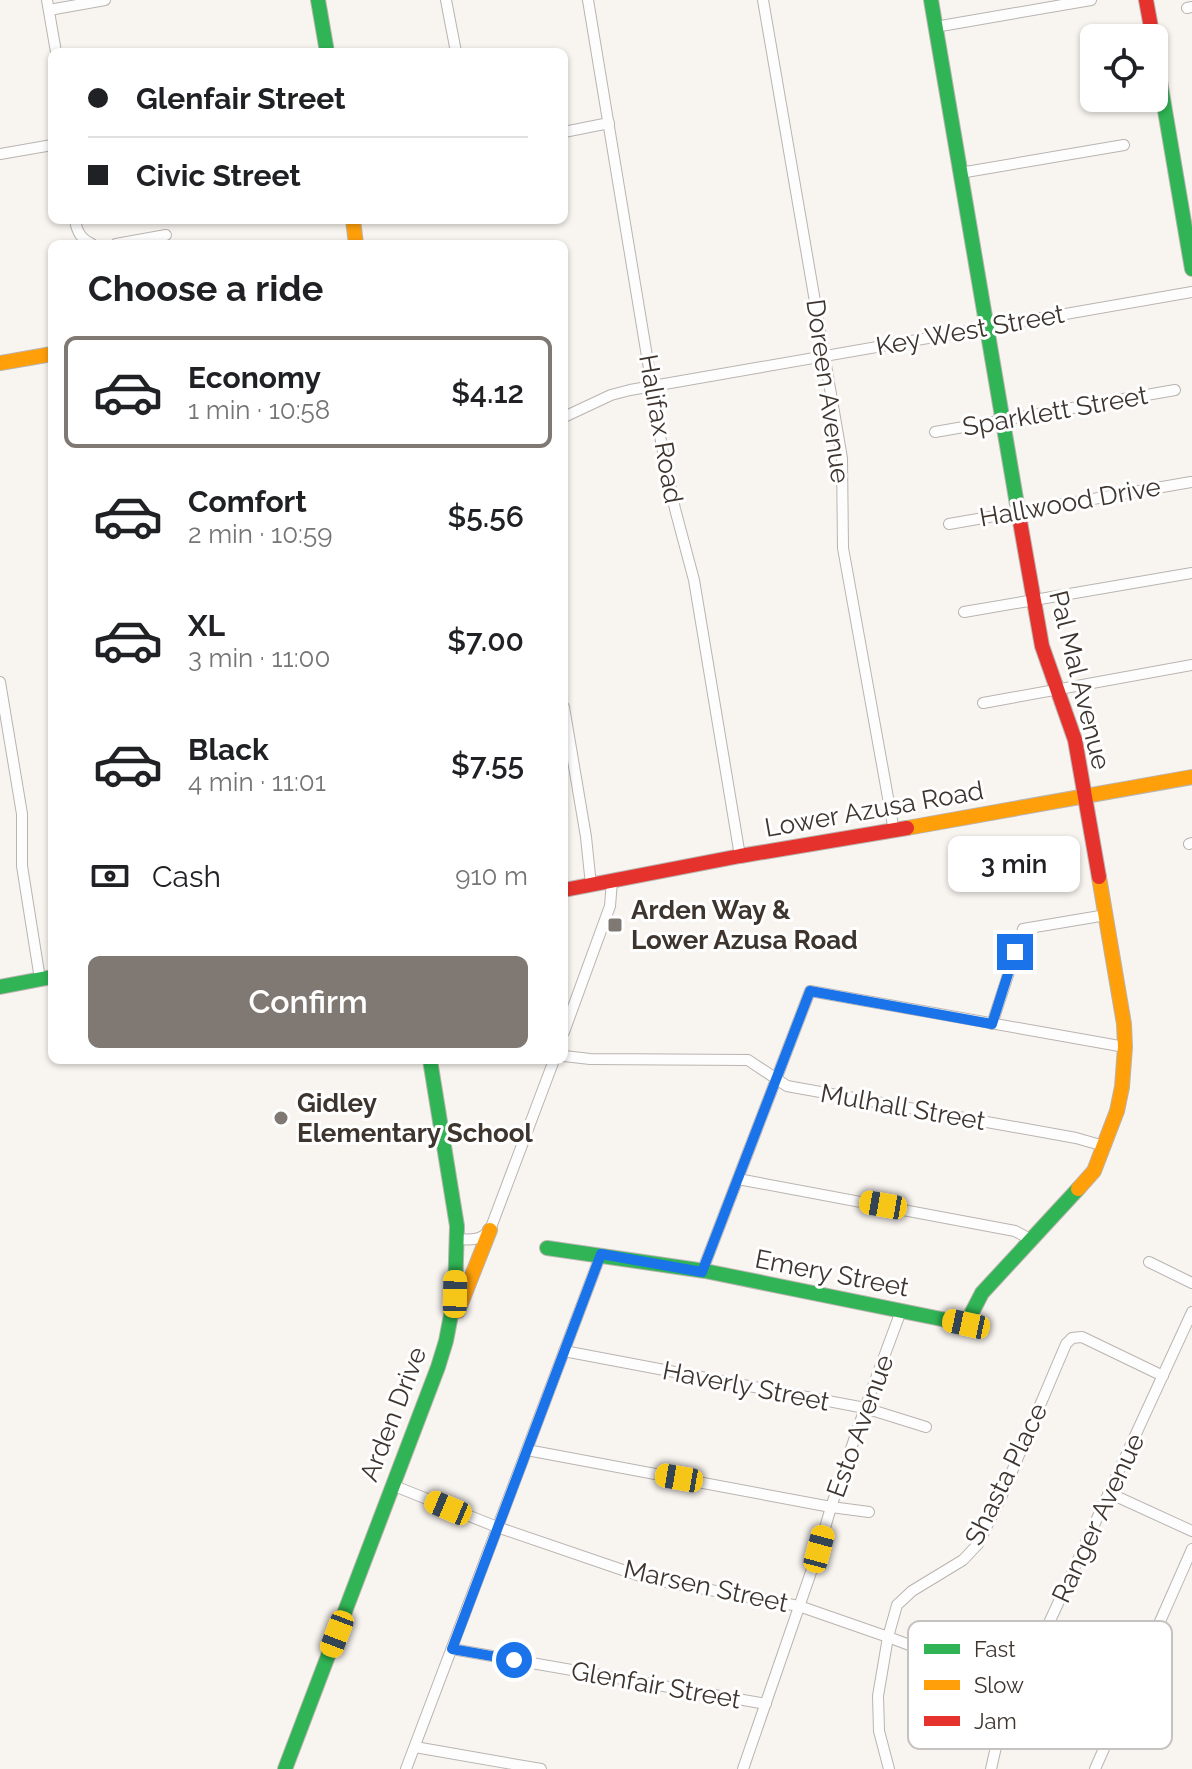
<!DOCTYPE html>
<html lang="en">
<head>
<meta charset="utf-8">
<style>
  body { margin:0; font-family:Raleway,sans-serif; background:#f2f2f2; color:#202124; height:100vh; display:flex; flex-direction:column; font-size:30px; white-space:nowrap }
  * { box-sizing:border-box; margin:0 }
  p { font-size:26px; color:#757577 }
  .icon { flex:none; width:44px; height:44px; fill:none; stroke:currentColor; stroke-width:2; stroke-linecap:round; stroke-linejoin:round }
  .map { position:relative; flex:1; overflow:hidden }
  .details { position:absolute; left:48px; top:240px; width:520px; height:824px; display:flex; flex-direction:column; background:#fff; border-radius:12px; box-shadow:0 2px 6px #0004 }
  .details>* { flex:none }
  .top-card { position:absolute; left:48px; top:48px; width:520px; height:176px; border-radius:12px; box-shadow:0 2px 6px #0004; display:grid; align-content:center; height:176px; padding:0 40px; background:#fff }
  .fabs { position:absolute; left:1080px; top:24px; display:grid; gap:16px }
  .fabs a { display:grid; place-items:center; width:88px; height:88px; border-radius:12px; background:#fff; box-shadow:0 2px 6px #0004; font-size:40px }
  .end { position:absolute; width:36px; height:36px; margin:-18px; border:10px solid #1a73e8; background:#fff; box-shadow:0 0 0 4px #fff }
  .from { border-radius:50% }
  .bubble { position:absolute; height:56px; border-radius:12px; background:#fff; box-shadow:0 2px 6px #0004; font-size:26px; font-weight:600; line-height:56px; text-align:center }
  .car { position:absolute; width:24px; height:48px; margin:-24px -12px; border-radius:10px; box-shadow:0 0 6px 2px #0007; background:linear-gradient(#f5c518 24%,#345 0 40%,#f5c518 0 76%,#345 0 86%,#f5c518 0) }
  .top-card b { display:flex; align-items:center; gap:28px; height:76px; font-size:30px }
  .top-card b+b { border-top:2px solid #e0e0e0 }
  .top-card i { width:20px; height:20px; background:#202124 }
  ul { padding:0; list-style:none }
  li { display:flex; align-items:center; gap:24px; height:112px; margin:0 16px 12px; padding:0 24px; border:4px solid transparent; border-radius:12px }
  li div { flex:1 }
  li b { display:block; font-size:30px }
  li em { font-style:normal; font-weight:600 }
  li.active { border-color:#7f7873 }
  li>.icon { width:72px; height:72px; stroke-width:1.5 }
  h2 { padding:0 40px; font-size:36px; line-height:96px }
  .pay { display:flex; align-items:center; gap:20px; height:88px; padding:0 40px; font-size:30px }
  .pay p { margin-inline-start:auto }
  .primary-button { display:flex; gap:16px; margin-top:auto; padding:16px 40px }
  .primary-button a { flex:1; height:92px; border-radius:12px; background:#7f7873; color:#fff; font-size:32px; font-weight:600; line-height:92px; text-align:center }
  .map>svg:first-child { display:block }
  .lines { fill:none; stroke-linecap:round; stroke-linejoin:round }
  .street-casing { stroke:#bab4b0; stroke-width:12 }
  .fast-casing { stroke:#bab4b0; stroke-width:16 }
  .slow-casing { stroke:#bab4b0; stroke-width:16 }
  .jam-casing { stroke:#bab4b0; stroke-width:16 }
  .street { stroke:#fefdfd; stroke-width:10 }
  .fast { stroke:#30b455; stroke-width:14 }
  .slow { stroke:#ff9f0a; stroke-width:14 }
  .jam { stroke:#e5322d; stroke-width:14 }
  .route { stroke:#1a73e8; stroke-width:10 }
  .poi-dot { fill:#7f7873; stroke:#fff; stroke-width:3 }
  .labels { text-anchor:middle; stroke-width:6; stroke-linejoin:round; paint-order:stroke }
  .street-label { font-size:26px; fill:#3e352f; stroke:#fff }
  .poi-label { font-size:26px; font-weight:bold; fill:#3e352f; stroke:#fff; text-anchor:start }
  .key { fill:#fff; stroke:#c5c2c1; stroke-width:2 }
  .key-label { font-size:22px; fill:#3e352f }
</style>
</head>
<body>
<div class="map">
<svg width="1192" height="1769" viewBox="0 0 1192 1769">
  <rect width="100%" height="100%" fill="#f8f4f0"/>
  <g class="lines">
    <g class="street-casing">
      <g id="street">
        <polyline points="47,0 56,52"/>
        <polyline points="446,0 456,52"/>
        <polyline points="588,0 662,447 675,509 694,580 740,856"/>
        <polyline points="763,0 842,458 843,548 894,831"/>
        <polyline points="1187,8 1192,7"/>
        <polyline points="49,10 105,0"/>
        <polyline points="935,27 1091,0"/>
        <polyline points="564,132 609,123"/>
        <polyline points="0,154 52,145"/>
        <polyline points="960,173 1124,145"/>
        <path d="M 75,220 C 77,232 81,239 92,244"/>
        <polyline points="116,244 166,235"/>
        <polyline points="564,417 611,395 630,390 1192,292"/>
        <polyline points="935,432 1175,390"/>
        <polyline points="949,524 1191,482"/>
        <polyline points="964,612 1192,573"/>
        <polyline points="0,682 22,814 22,866 40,979"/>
        <polyline points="983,703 1192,665"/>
        <polyline points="564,707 586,837 591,885"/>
        <polyline points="1189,844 1192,843"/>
        <polyline points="992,1024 1023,929 1106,915"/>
        <polyline points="564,1032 610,906 612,881"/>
        <polyline points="564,1056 590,1059 748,1060 787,1086 1076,1138 1104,1146"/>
        <polyline points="738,1179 1015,1231 1030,1239"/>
        <path d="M 456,1239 C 470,1240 480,1241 490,1230 L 554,1060"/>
        <polyline points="1149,1262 1192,1283"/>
        <polyline points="702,1272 810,991 1125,1047"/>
        <polyline points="564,1351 865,1408 926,1427"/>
        <polyline points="527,1450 831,1507 869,1512"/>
        <polyline points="392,1485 497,1527 649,1579 799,1606 888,1637 1020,1686"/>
        <polyline points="1109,1493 1192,1531"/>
        <polyline points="452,1649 766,1704"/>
        <polyline points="415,1747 541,1769"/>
        <polyline points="406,1769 601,1254"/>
        <polyline points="743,1769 819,1549 831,1507 865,1408 901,1311"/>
        <polyline points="889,1769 879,1731 878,1696 888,1637 897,1605 912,1591 963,1560 978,1544 1002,1495 1066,1344 1072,1338 1082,1337 1163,1376"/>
        <polyline points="991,1769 998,1738 1020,1686 1192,1312"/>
        <polyline points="1095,1769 1192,1549"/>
      </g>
    </g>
    <g class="fast-casing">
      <g id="fast">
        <polyline points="318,0 327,52"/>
        <polyline points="931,0 1019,516"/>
        <polyline points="1154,46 1192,269"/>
        <polyline points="0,987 52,977"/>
        <polyline points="547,1248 705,1271 966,1324 982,1293 1078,1189"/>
        <polyline points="285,1769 438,1367 446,1341 455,1294 457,1226 430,1060"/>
      </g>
    </g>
    <g class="slow-casing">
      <g id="slow">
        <polyline points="353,220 356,244"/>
        <polyline points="0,363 52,354"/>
        <polyline points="907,828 1192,777"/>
        <polyline points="1078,1189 1094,1171 1117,1111 1122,1087 1125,1047 1124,1024 1099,877"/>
        <polyline points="458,1311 490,1230"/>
      </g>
    </g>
    <g class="jam-casing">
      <g id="jam">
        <polyline points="1146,0 1153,38"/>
        <polyline points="1019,516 1042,646 1075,740 1099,877"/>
        <polyline points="564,890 740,856 907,828"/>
      </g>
    </g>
    <use href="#street" class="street"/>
    <use href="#fast" class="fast"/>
    <use href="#slow" class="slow"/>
    <use href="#jam" class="jam"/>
  </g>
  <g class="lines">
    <polyline class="route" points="514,1660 452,1649 601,1254 702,1272 810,991 992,1024 1015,952"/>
  </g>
  <g class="poi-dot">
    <rect x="607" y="917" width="16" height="16" rx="4"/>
    <circle cx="281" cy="1118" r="8"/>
  </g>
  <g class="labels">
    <g class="street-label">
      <text transform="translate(970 330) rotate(-10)" y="9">Key West Street</text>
      <text transform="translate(828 391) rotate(82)" y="9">Doreen Avenue</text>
      <text transform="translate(1055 411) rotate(-10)" y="9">Sparklett Street</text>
      <text transform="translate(661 429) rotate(80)" y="9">Halifax Road</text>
      <text transform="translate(1070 502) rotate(-10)" y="9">Hallwood Drive</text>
      <text transform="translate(1080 680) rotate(76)" y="9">Pal Mal Avenue</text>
      <text transform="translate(874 809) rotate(-10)" y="9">Lower Azusa Road</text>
      <text transform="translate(903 1107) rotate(10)" y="9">Mulhall Street</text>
      <text transform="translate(832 1273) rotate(11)" y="9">Emery Street</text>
      <text transform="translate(746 1386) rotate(11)" y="9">Haverly Street</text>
      <text transform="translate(393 1414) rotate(-69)" y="9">Arden Drive</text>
      <text transform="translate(860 1426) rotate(-70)" y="9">Esto Avenue</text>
      <text transform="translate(1006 1474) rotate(-64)" y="9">Shasta Place</text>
      <text transform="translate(1098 1518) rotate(-65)" y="9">Ranger Avenue</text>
      <text transform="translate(706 1586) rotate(12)" y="9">Marsen Street</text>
      <text transform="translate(656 1685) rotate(10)" y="9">Glenfair Street</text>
    </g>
    <g class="poi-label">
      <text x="631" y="919">Arden Way &amp;<tspan x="631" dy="30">Lower Azusa Road</tspan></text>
      <text x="297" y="1112">Gidley<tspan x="297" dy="30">Elementary School</tspan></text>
    </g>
  </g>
  <rect x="908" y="1621" width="264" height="128" rx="12" class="key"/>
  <rect x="924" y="1644" width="36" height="10" fill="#30b455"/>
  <rect x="924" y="1680" width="36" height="10" fill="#ff9f0a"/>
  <rect x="924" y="1716" width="36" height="10" fill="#e5322d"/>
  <g class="key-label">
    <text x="974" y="1657">Fast</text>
    <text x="974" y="1693">Slow</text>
    <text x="974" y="1729">Jam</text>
  </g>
</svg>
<div class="fabs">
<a><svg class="icon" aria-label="locate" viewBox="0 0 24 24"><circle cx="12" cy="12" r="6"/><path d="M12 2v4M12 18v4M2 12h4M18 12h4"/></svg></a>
</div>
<i class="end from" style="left:514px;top:1660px"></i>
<i class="end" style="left:1015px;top:952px"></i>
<div class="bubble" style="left:948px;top:836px;width:132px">3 min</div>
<i class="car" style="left:883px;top:1205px;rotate:280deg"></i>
<i class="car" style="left:455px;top:1294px;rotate:1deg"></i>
<i class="car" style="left:966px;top:1324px;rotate:282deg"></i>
<i class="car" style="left:679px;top:1478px;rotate:280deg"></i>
<i class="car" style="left:448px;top:1508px;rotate:293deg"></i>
<i class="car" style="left:819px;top:1549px;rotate:15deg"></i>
<i class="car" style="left:337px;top:1634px;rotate:201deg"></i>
<div class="top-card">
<b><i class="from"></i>Glenfair Street</b>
<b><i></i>Civic Street</b>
</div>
<section class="details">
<h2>Choose a ride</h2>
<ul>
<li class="active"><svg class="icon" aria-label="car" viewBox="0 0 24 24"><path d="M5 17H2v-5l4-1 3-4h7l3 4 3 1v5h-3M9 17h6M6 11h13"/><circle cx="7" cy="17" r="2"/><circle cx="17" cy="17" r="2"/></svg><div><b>Economy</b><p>1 min · 10:58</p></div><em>$4.12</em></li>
<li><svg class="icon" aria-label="car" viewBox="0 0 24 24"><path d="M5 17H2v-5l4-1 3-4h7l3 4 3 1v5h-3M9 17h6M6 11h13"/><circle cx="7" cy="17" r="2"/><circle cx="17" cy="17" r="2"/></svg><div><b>Comfort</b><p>2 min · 10:59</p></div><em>$5.56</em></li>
<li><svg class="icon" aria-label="car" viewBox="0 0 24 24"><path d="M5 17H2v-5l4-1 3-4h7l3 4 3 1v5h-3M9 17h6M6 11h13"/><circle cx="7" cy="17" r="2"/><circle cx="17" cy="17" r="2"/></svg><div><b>XL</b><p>3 min · 11:00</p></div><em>$7.00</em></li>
<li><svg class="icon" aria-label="car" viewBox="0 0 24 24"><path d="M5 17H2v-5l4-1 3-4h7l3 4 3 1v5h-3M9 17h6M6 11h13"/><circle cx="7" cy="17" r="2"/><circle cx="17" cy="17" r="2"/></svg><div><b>Black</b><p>4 min · 11:01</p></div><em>$7.55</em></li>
</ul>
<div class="pay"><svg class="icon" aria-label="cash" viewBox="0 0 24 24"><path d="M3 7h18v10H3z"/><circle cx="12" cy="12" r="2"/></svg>Cash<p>910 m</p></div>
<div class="primary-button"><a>Confirm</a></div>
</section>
</div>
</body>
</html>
